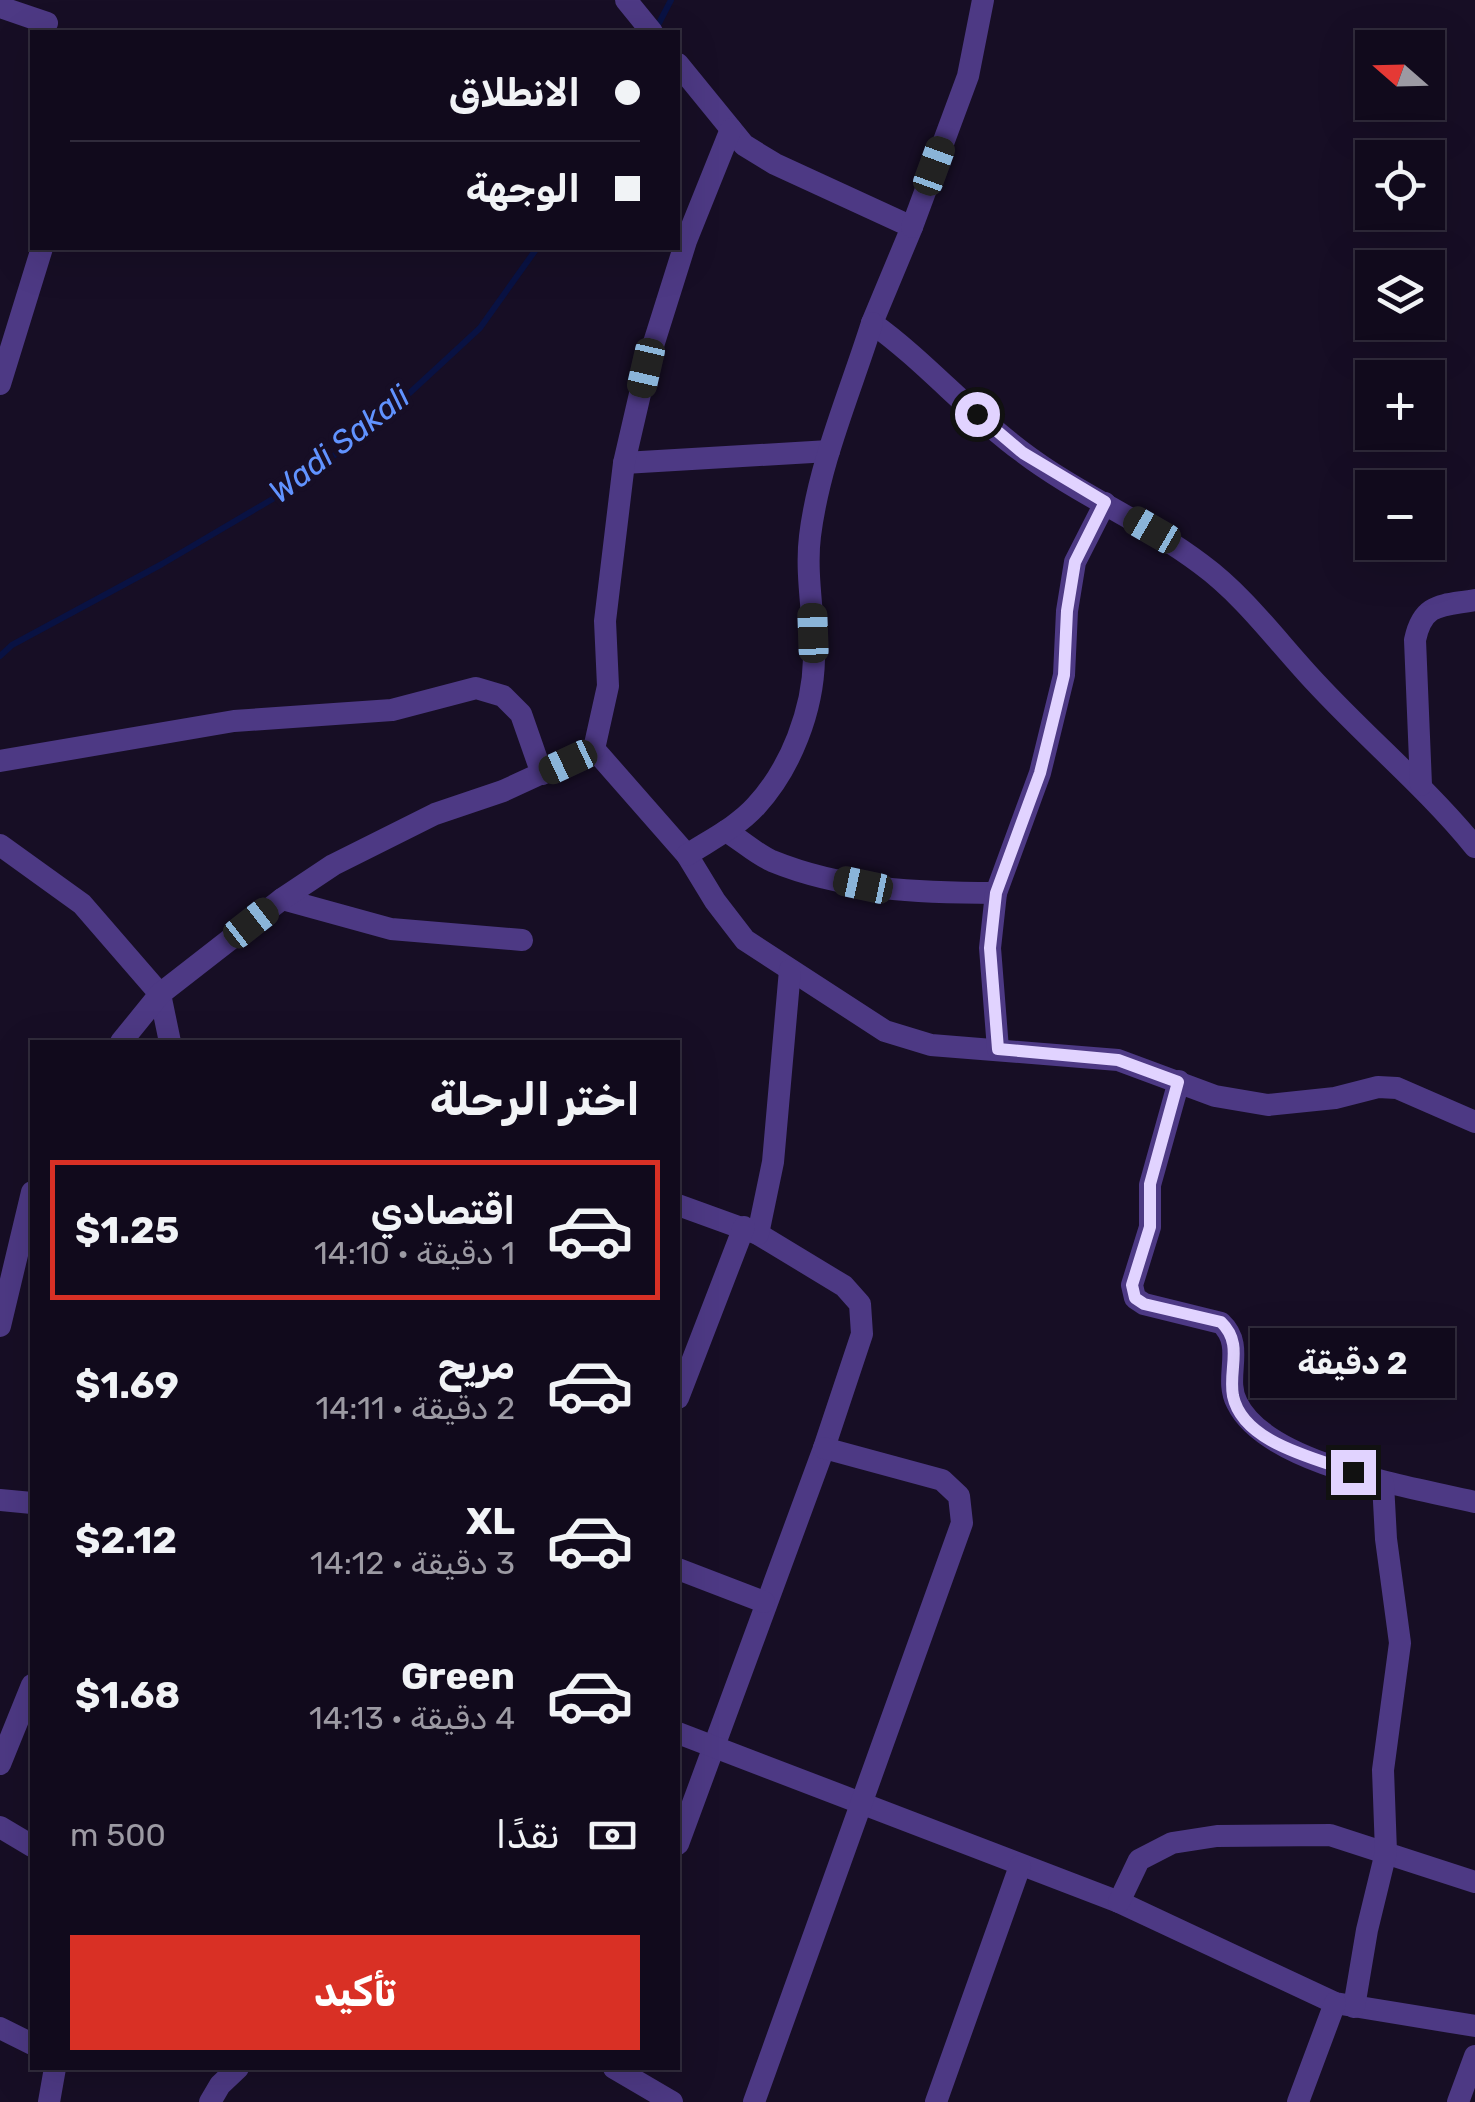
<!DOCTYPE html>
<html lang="ar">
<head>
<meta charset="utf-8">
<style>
  body { margin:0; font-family:Rubik,Vazirmatn,sans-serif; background:#1e1829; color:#f1f3f6; direction:rtl; height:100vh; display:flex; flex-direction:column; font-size:38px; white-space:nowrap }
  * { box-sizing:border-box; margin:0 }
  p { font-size:32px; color:#9c9aa3 }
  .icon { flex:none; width:55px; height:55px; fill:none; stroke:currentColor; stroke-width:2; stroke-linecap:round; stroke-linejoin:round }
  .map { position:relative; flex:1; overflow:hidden; direction:ltr }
  .sheet { position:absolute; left:30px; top:1040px; width:650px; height:1030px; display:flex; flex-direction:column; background:#110a1c; border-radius:0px; box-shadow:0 10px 40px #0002,0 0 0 2px #302b3b; direction:rtl }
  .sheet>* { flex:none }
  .top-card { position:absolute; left:30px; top:30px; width:650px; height:220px; border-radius:0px; box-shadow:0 10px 40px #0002,0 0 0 2px #302b3b; direction:rtl; display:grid; align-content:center; height:220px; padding:0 40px; background:#110a1c }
  .needle { width:65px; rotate:290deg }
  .controls { position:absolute; left:1355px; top:30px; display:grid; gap:20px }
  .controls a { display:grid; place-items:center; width:90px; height:90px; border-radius:0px; background:#110a1c; box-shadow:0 10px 40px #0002,0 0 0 2px #302b3b; font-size:50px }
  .end { position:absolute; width:45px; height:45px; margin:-22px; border:12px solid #e1d3ff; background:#111; box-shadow:0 0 0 5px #111 }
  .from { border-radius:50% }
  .bubble { position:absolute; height:70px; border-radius:0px; background:#110a1c; box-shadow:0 10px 40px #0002,0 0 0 2px #302b3b; font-size:32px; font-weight:700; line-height:70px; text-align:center; direction:rtl }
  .car { position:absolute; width:30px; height:60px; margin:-30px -15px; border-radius:12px; box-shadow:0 0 8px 2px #0007; background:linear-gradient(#222 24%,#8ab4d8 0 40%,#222 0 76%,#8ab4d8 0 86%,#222 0) }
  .top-card b { display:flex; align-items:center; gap:35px; height:95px; font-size:38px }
  .top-card b+b { border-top:2px solid #302b3b }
  .top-card i { width:25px; height:25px; background:#f1f3f6 }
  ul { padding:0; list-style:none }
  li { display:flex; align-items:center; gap:30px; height:140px; margin:0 20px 15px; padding:0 20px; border:5px solid transparent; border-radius:0px }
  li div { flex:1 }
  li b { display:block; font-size:38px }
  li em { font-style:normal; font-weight:700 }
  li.active { border-color:#d93025 }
  li>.icon { width:90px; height:90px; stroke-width:1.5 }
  h2 { padding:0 40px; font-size:45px; line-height:120px }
  .pay { display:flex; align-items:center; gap:25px; height:110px; padding:0 40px; font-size:38px }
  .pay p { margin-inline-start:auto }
  .cta { display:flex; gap:20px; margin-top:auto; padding:20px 40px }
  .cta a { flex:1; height:115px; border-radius:0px; background:#d93025; color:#fff; font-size:40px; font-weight:700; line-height:115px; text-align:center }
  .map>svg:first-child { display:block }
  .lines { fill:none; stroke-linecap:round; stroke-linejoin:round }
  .stream { stroke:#091243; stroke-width:6 }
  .minor { stroke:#4d3984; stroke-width:22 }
  .route { stroke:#e1d3ff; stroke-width:12 }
  .labels { text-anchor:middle; stroke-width:10; stroke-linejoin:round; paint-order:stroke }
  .water-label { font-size:32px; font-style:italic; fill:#6193ff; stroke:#170e25 }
</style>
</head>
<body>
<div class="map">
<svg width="1475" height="2102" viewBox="0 0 1475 2102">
  <rect width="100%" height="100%" fill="#170e25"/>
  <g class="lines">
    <g class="stream">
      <polyline points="657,27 671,0"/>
      <polyline points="0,656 12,645 162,564 298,484 388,413 480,328 537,248"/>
    </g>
    <g class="minor">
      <polyline points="626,0 652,32"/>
      <polyline points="0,7 47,23"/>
      <path d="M 678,64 L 744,145 L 775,164 L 912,227 L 872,323 C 925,361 968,412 1021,451 C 1077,494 1144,521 1201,564 C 1246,597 1279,644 1317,684 C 1369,740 1427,788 1475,847"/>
      <polyline points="912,227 968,76 983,0"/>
      <polyline points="0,384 42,248"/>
      <polyline points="624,463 829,451"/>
      <polyline points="594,749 687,855 715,901 745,940 885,1031 931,1045 1118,1060 1215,1096 1268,1105 1335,1098 1378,1087 1397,1088 1475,1122"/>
      <polyline points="594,749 608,686 605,621 624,463 646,368 686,241 731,129"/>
      <polyline points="0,761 234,721 392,710 476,688 503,696 521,714 542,774"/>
      <path d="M 1421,785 L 1415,640 C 1423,602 1442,606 1475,600"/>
      <path d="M 726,831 C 741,840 756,854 772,861 C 843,890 920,893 996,893"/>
      <polyline points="0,845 82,904 160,994 170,1042"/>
      <path d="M 687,855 C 710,840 737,827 756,806 C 791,768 813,710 814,659 C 815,619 805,576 810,536 C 819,463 850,393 872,323"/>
      <polyline points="282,899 391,929 522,940"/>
      <polyline points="121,1042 160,994 282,899 333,865 435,814 503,791 594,749"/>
      <polyline points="998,1049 990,948 996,893 1040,773 1064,675 1067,611 1075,562 1105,503"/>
      <path d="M 1179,1081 L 1150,1185 L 1150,1227 L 1132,1285 L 1135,1298 L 1144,1304 L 1221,1323 C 1246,1346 1223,1377 1237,1403 C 1267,1465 1412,1487 1475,1502"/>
      <polyline points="678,1205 758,1234 844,1286 860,1304 862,1334 824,1448 678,1844"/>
      <polyline points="758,1234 773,1162 790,970"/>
      <polyline points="0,1326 32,1192"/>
      <polyline points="678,1398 744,1227"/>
      <polyline points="0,1500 32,1503"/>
      <polyline points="678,1569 764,1602"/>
      <polyline points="678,1733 1119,1902 1335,2003 1475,2026"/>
      <polyline points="0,1764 32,1685"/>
      <polyline points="0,1827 32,1846"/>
      <polyline points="1119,1902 1139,1860 1172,1843 1217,1836 1330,1835 1475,1882"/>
      <polyline points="1354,2007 1367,1930 1386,1852 1383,1770 1400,1643 1386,1539 1383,1483"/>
      <polyline points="0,2028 32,2044"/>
      <polyline points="614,2068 672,2102"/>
      <polyline points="49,2102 55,2068"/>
      <polyline points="210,2102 220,2085 238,2068"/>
      <polyline points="754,2102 962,1523 959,1496 942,1480 824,1448"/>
      <polyline points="936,2102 1020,1866"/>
      <polyline points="1298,2102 1335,2003"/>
      <polyline points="1458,2102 1475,2056"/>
    </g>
  </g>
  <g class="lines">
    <path class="route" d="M 977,414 L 1023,453 L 1105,502 L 1075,562 L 1067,611 L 1064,675 L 1056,708 L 1040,773 L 996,893 L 990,948 L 998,1049 L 1118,1060 L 1178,1082 L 1150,1184 L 1150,1227 L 1132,1285 L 1135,1298 L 1144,1304 L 1221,1322 C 1244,1344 1228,1369 1233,1396 C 1243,1443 1315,1458 1353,1472"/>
  </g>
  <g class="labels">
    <g class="water-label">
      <text transform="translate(339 444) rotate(-38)" y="11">Wadi Sakali</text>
    </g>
  </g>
</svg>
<div class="controls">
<a><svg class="needle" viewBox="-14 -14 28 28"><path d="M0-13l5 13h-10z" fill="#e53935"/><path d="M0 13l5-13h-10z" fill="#9c9aa3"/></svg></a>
<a><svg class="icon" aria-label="locate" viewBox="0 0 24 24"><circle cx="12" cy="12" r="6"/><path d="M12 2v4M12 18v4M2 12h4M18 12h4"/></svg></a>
<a><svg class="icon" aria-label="layers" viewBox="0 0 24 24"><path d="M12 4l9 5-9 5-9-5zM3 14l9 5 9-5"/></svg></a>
<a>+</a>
<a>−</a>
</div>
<i class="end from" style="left:977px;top:414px"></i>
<i class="end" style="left:1353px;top:1472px"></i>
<div class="bubble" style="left:1250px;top:1328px;width:205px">2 دقيقة</div>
<i class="car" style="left:934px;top:166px;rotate:20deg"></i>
<i class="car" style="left:646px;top:368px;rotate:193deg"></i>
<i class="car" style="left:1152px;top:530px;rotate:300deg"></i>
<i class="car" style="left:813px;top:633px;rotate:358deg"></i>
<i class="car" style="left:568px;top:762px;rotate:245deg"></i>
<i class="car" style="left:863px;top:885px;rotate:282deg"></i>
<i class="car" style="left:251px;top:923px;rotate:52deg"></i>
<div class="top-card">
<b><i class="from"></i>الانطلاق</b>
<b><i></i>الوجهة</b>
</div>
<section class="sheet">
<h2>اختر الرحلة</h2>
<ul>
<li class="active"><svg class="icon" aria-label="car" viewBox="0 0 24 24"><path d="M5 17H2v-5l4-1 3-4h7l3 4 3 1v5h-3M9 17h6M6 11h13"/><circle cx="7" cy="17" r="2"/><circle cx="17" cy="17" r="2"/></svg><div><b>اقتصادي</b><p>1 دقيقة · 14:10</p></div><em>$1.25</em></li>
<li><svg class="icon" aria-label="car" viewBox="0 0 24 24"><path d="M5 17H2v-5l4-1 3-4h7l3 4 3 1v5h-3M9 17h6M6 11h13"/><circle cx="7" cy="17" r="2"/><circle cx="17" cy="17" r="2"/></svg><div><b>مريح</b><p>2 دقيقة · 14:11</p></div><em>$1.69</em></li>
<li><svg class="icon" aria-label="car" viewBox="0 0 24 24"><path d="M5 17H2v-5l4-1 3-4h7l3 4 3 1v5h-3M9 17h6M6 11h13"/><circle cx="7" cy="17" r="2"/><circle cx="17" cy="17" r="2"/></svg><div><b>XL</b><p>3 دقيقة · 14:12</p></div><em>$2.12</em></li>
<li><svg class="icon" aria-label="car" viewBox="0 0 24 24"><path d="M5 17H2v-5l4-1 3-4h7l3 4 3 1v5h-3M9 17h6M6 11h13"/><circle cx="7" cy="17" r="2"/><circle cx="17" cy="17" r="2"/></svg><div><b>Green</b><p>4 دقيقة · 14:13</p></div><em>$1.68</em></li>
</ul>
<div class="pay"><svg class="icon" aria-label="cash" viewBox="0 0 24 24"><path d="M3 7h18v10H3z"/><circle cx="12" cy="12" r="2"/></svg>نقدًا<p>500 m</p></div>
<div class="cta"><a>تأكيد</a></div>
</section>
</div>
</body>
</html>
